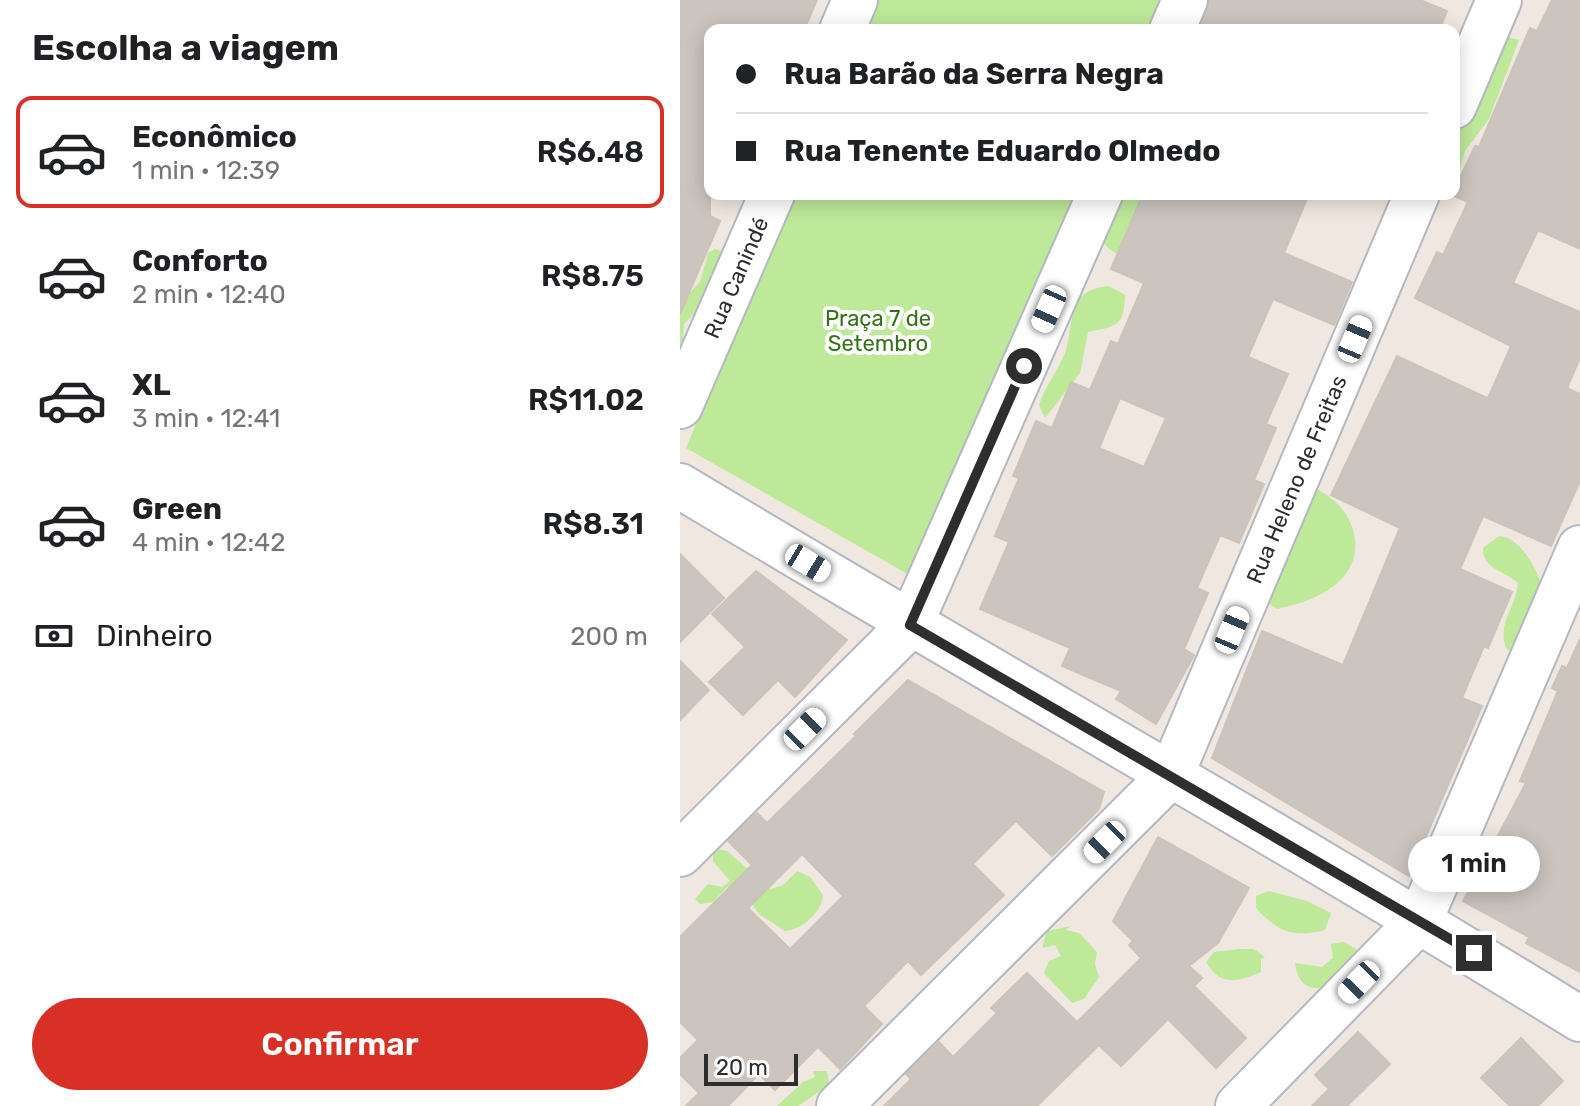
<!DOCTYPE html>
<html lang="pt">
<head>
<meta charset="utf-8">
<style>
  body { margin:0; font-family:Rubik,sans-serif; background:#f2f2f2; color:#202124; height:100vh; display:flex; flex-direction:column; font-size:30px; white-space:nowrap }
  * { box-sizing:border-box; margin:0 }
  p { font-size:26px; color:#757577 }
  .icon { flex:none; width:44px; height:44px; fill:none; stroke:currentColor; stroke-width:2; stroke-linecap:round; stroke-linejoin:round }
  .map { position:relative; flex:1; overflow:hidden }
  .side { display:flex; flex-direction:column; background:#fff; width:680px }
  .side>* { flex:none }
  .guide { position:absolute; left:24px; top:24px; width:756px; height:176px; border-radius:16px; box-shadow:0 4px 20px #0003; display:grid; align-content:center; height:176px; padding:0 32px; background:#fff }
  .scale { position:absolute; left:24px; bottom:20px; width:94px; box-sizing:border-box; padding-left:8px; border:4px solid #2e2e2e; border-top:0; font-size:22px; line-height:28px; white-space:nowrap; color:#2e2e2e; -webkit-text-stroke:6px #fff; paint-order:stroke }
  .end { position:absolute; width:36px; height:36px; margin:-18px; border:10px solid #2e2e2e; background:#fff; box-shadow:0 0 0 4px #fff }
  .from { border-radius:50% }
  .bubble { position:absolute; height:56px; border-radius:28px; background:#fff; box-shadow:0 4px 20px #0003; font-size:26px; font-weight:600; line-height:56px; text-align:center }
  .car { position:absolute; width:24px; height:48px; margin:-24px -12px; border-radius:10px; box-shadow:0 0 6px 2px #0007; background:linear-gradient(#fff 24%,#345 0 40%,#fff 0 76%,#345 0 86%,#fff 0) }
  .guide b { display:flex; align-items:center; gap:28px; height:76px; font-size:30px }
  .guide b+b { border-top:2px solid #e0e0e0 }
  .guide i { width:20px; height:20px; background:#202124 }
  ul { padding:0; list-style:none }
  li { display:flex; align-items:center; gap:24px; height:112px; margin:0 16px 12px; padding:0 16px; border:4px solid transparent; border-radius:16px }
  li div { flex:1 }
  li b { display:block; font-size:30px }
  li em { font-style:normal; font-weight:600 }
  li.current { border-color:#d93025 }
  li>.icon { width:72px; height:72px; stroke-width:1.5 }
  h2 { padding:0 32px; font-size:36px; line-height:96px }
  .pay { display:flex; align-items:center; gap:20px; height:88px; padding:0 32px; font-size:30px }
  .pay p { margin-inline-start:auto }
  .primary-button { display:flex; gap:16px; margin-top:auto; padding:16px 32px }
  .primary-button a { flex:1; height:92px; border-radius:48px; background:#d93025; color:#fff; font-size:32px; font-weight:600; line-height:92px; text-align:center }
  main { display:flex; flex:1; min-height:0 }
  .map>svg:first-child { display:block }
  .green { fill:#bde999 }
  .building { fill:#cbc4bf; stroke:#ccc3b9; stroke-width:2; fill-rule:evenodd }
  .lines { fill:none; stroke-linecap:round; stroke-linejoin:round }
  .minor-casing { stroke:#b4b8c2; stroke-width:48 }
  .minor { stroke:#fff; stroke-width:44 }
  .route { stroke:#2e2e2e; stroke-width:10 }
  .labels { text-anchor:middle; stroke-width:8; stroke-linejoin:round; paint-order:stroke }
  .street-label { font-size:22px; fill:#2e2e2e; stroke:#fff }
  .park-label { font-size:22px; fill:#337216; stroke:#fff }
</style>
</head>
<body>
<main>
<section class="side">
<h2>Escolha a viagem</h2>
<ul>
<li class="current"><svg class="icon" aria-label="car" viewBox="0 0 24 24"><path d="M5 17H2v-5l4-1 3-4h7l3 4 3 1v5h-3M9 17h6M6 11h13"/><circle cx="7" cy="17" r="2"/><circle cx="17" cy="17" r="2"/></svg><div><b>Econômico</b><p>1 min · 12:39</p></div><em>R$6.48</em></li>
<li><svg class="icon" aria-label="car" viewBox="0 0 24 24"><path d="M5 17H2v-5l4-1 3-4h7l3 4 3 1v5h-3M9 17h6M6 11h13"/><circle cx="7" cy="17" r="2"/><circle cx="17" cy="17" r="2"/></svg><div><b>Conforto</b><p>2 min · 12:40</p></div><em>R$8.75</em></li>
<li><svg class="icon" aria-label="car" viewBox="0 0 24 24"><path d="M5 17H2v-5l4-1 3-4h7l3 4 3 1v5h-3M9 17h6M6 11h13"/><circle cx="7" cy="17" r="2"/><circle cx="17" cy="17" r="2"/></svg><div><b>XL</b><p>3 min · 12:41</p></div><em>R$11.02</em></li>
<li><svg class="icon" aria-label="car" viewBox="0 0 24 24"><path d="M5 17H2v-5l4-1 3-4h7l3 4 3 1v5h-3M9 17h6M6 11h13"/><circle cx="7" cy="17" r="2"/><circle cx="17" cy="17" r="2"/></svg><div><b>Green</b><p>4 min · 12:42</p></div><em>R$8.31</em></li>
</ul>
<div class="pay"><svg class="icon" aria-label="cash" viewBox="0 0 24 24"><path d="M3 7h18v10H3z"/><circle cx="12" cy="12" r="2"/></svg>Dinheiro<p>200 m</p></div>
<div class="primary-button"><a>Confirmar</a></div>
</section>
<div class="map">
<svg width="900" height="1106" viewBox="0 0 900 1106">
  <rect width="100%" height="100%" fill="#f0e7e0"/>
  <g class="green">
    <polygon points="192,0 493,0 480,30 180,30"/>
    <polygon points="816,34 839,40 809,119 785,151 774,188 774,125"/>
    <polygon points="112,194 405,194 231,576 6,448"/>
    <path d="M 411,194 L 457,194 L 464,214 L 440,255 C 414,246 416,218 411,194 Z"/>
    <polygon points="35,249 51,254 19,309 4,324 0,390 0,303 20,282 28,253"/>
    <path d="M 429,286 L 445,295 C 444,327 437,326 408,332 L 400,373 L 365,418 L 359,405 C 365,386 378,371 385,353 C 396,322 383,291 429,286 Z"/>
    <path d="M 629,487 C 666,497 691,543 664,576 C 647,596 622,603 597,609 L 586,602 Z"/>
    <path d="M 819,536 C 843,538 859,574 865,594 L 836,656 L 826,648 C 817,623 836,607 838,583 C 825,571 802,569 803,548 Z"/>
    <path d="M 33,848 L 47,851 L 91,889 L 103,885 L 117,871 L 130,877 L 143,895 C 142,912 122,930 105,931 L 79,914 L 59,885 L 47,887 L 33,902 L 20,904 L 15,899 L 28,884 L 42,887 L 50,881 L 33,861 Z"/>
    <path d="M 589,891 L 627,901 L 651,913 L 645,930 C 612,938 598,932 576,908 L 576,896 Z"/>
    <polygon points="391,926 386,930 399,933 417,952 415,964 419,977 404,999 392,1003 364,973 369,961 381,956 375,945 362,948 367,931"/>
    <path d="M 664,942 L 681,952 L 663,984 C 639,990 619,994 615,963 L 642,967 L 653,958 L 651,944 Z"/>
    <path d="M 559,949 L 574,949 L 585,957 L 581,959 L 581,972 C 557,982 541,987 526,962 L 534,952 Z"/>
    <polygon points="133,1071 147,1071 149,1085 118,1106 97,1106 123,1082 135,1077"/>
  </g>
  <g class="building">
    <polygon points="0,0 137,0 124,30 30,30 30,216 40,221 0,314"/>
    <polygon points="530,0 740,0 767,11 759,30 519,30"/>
    <polygon points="872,0 900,0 900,249 858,230 833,283 900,312 900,358 887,388 900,394 900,481 871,546 803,516 780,569 832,592 808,648 804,646 782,698 802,706 729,876 532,758 582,631 663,665 720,528 651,495 717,356 807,398 810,394 831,346 735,298 757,252 763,255 788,202 772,195 795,146 799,147 850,28 857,31"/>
    <path d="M 463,194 L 629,194 L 604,253 L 672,282 L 654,325 L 593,299 L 568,357 L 608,374 L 586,424 L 596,428 L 574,480 L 584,484 L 559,543 L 540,535 L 517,588 L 528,593 L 504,649 L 514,655 L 476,724 L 436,699 L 441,691 L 382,666 L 390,648 L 300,609 L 329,542 L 315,536 L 339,478 L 333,476 L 356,421 L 372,428 L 391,382 L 410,390 L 431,341 L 438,344 L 464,283 L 431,269 ZM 440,398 L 486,418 L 464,467 L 419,448 Z"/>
    <polygon points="0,554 44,598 0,642"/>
    <polygon points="76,571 167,640 115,697 98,680 63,715 29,682 65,647 32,614"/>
    <polygon points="900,639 900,972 846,943 849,937 783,901 846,783 840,781 878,691 872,688 882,666 887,668"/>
    <polygon points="0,661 29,690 0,720"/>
    <path d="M 228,680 L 424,792 L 419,809 L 372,856 L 336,821 L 293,864 L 324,895 L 241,975 L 228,961 L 184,1006 L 202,1024 L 160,1069 L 138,1047 L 95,1090 L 79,1074 L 48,1106 L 6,1106 L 19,1093 L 0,1074 L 0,1058 L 18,1040 L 0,1022 L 0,937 L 72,865 L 48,841 L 77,813 L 87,823 L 176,736 L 174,734 ZM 122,854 L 163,896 L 110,949 L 68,908 Z"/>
    <polygon points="478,837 569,888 538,943 509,966 522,978 514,986 566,1038 536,1068 488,1019 441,1066 419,1045 357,1106 204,1106 231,1079 226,1074 259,1042 273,1057 317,1013 311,1008 347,973 397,1022 461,958 449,945 453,941 433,921"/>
    <polygon points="678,1032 710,1064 667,1106 632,1106 649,1089 635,1075"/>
    <polygon points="841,1038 883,1081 858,1106 830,1106 801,1078"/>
  </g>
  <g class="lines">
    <g class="minor-casing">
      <g id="minor">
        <polyline points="162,30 175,0"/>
        <polyline points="492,30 505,0"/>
        <polyline points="774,106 819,0"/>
        <path id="s1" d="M 0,406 L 92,194"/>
        <path d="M 0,486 C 299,666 603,836 900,1019"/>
        <polyline points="0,854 230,625 420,194"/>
        <path id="s2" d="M 159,1106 L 491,775 L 737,194"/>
        <polyline points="558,1106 740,920 900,548"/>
      </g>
    </g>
    <use href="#minor" class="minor"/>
  </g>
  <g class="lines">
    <polyline class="route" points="344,366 230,625 794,953"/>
  </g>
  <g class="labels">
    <g class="street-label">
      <text dy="8" stroke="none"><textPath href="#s1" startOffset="140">Rua Canindé</textPath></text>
      <text dy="8" stroke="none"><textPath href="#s2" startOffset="790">Rua Heleno de Freitas</textPath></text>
    </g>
    <g class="park-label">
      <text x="198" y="326">Praça 7 de<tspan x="198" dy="25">Setembro</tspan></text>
    </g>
  </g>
</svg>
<div class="scale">20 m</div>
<i class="end from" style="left:344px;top:366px"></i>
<i class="end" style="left:794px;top:953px"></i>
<div class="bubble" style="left:728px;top:836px;width:132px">1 min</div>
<i class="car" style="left:369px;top:309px;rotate:204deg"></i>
<i class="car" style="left:675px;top:339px;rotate:23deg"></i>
<i class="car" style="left:128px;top:563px;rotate:121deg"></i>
<i class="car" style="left:552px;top:630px;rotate:23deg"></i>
<i class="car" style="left:125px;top:729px;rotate:45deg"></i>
<i class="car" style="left:425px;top:842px;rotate:225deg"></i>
<i class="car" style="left:679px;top:982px;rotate:224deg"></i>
<div class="guide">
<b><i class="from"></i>Rua Barão da Serra Negra</b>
<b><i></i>Rua Tenente Eduardo Olmedo</b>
</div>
</div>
</main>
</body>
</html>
